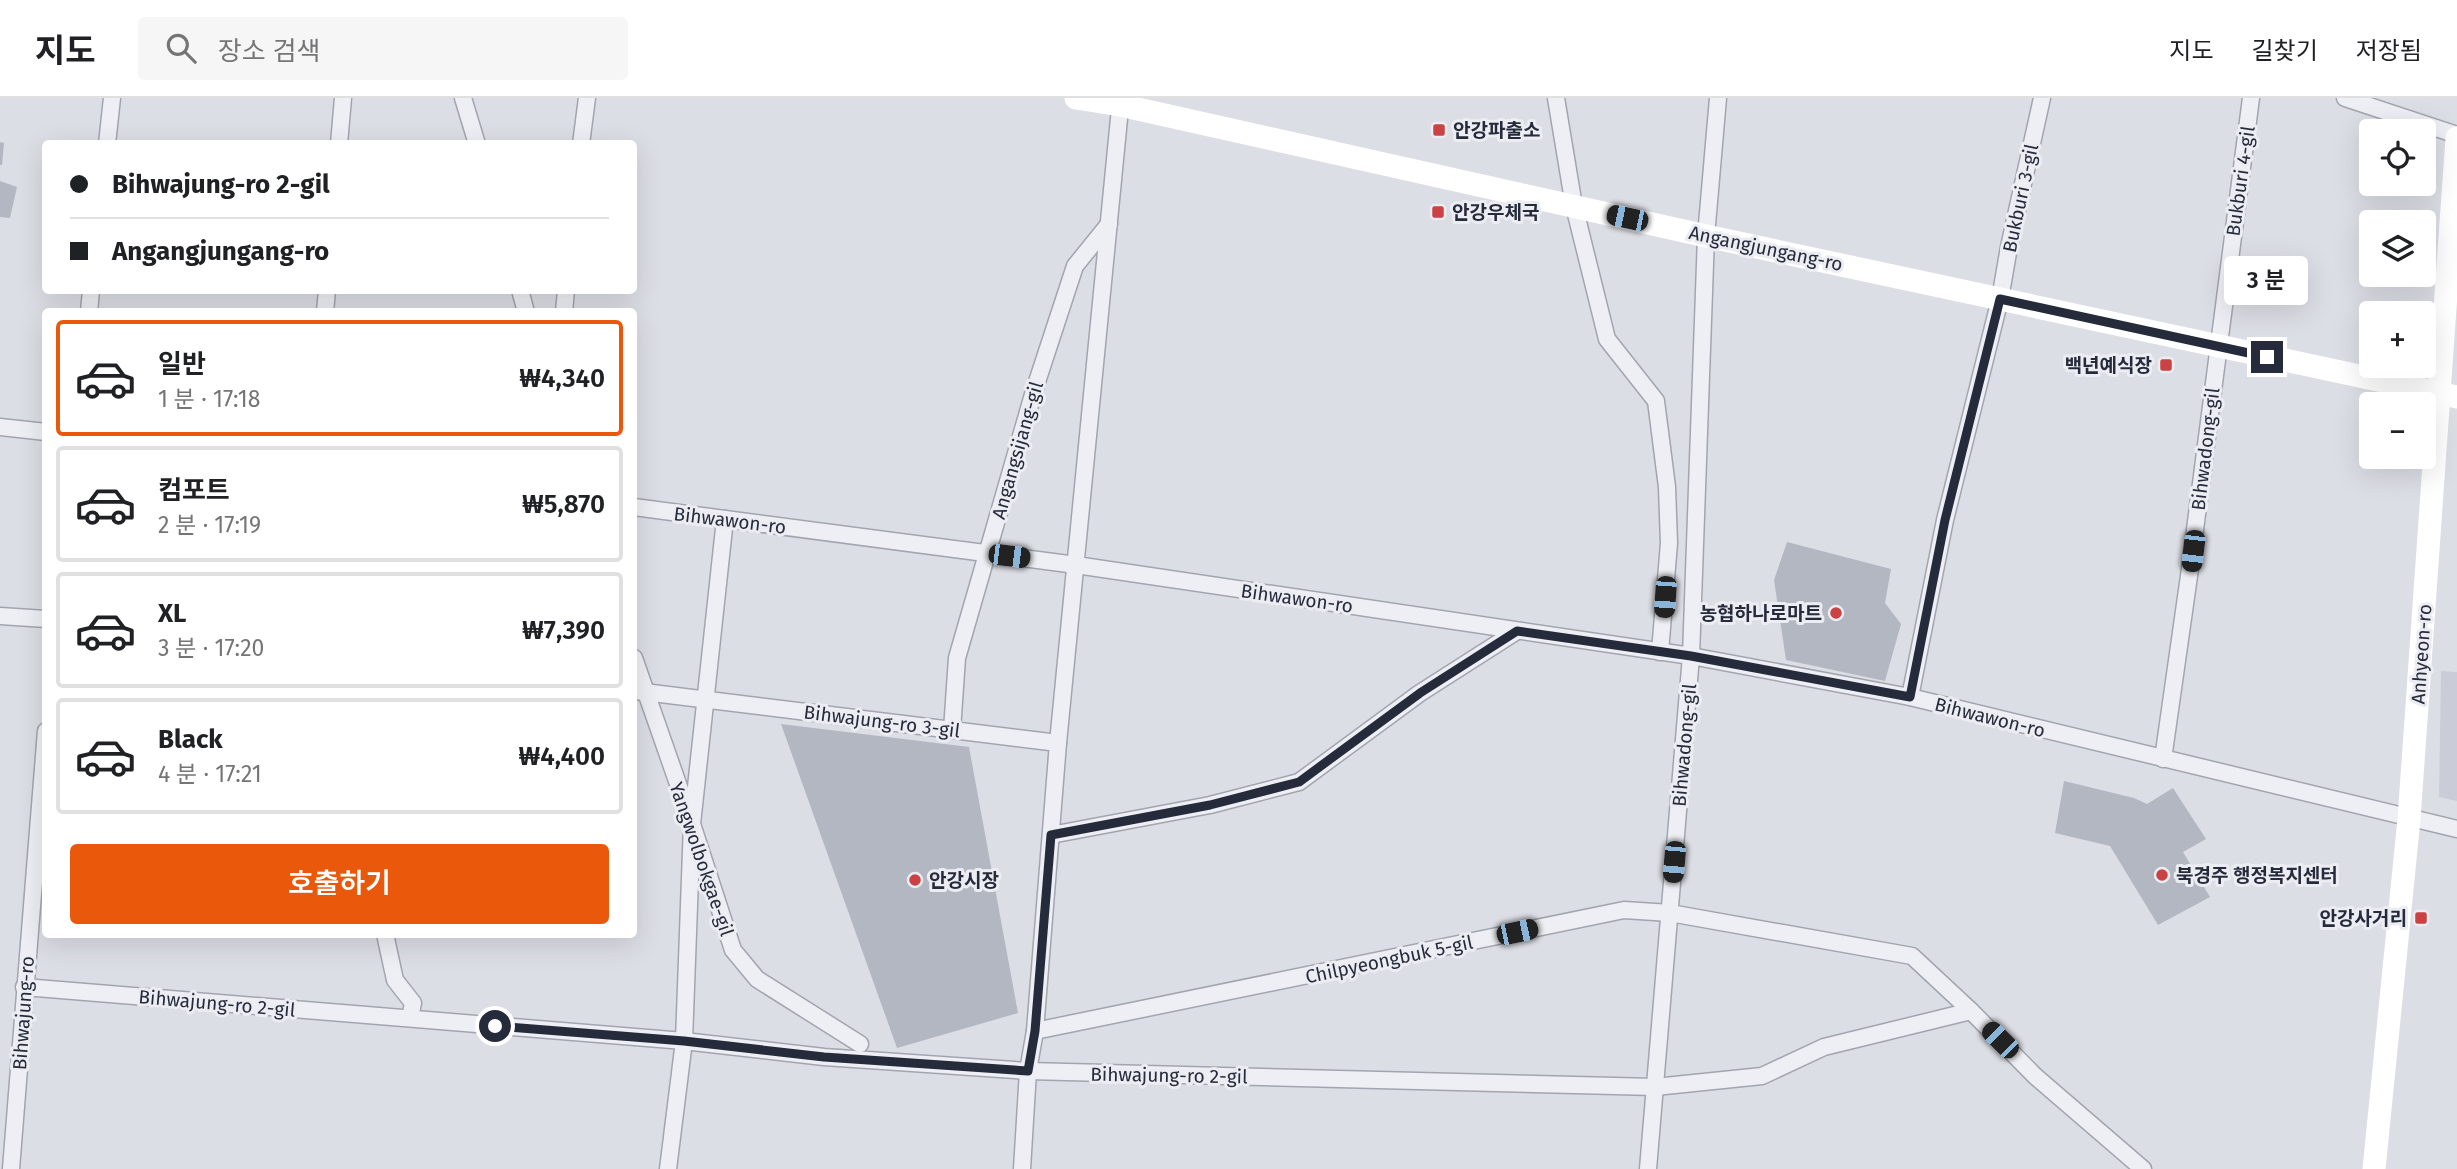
<!DOCTYPE html>
<html lang="ko">
<head>
<meta charset="utf-8">
<style>
  body { margin:0; font-family:"Fira Sans","Noto Sans KR",sans-serif; background:#f6f6f6; color:#202124; height:100vh; display:flex; flex-direction:column; font-size:26px; white-space:nowrap }
  * { box-sizing:border-box; margin:0 }
  p { font-size:23px; color:#757577 }
  .icon { flex:none; width:38px; height:38px; fill:none; stroke:currentColor; stroke-width:2; stroke-linecap:round; stroke-linejoin:round }
  .map { position:relative; flex:1; overflow:hidden }
  .drawer { position:absolute; left:42px; top:210px; width:595px; height:630px; display:flex; flex-direction:column; background:#fff; border-radius:7px; box-shadow:0 7px 28px #0002 }
  .drawer>* { flex:none }
  .top-card { position:absolute; left:42px; top:42px; width:595px; height:154px; border-radius:7px; box-shadow:0 7px 28px #0002; display:grid; align-content:center; height:154px; padding:0 28px; background:#fff }
  .fabs { position:absolute; left:2359px; top:21px; display:grid; gap:14px }
  .fabs a { display:grid; place-items:center; width:77px; height:77px; border-radius:7px; background:#fff; box-shadow:0 7px 28px #0002; font-size:35px }
  .end { position:absolute; width:32px; height:32px; margin:-16px; border:9px solid #262b3b; background:#fff; box-shadow:0 0 0 4px #fff }
  .from { border-radius:50% }
  .bubble { position:absolute; height:49px; border-radius:7px; background:#fff; box-shadow:0 7px 28px #0002; font-size:23px; font-weight:600; line-height:49px; text-align:center }
  .car { position:absolute; width:21px; height:42px; margin:-21px -10px; border-radius:9px; box-shadow:0 0 5px 2px #0007; background:linear-gradient(#222 24%,#8ab4d8 0 40%,#222 0 76%,#8ab4d8 0 86%,#222 0) }
  .top-card b { display:flex; align-items:center; gap:24px; height:66px; font-size:26px }
  .top-card b+b { border-top:2px solid #e0e0e0 }
  .top-card i { width:18px; height:18px; background:#202124 }
  ul { padding:12px 0 0; list-style:none }
  li { display:flex; align-items:center; gap:21px; height:116px; margin:0 14px 10px; padding:0 14px; border:4px solid #e0e0e0; border-radius:7px }
  li div { flex:1 }
  li b { display:block; font-size:26px }
  li em { font-style:normal; font-weight:600 }
  li.selected { border-color:#ea580c }
  li>.icon { width:63px; height:63px; stroke-width:1.5 }
  .cta { display:flex; gap:14px; margin-top:auto; padding:14px 28px }
  .cta a { flex:1; height:80px; border-radius:7px; background:#ea580c; color:#fff; font-size:28px; font-weight:600; line-height:80px; text-align:center }
  header { display:flex; align-items:center; gap:42px; box-sizing:border-box; height:98px; padding:0 35px; background:#fff; border-bottom:2px solid #e0e0e0 }
  header strong { font-size:33px }
  nav { display:flex; gap:38px; margin-inline-start:auto; font-size:24px }
  .search { width:490px; height:63px; background:#f6f6f6; display:flex; align-items:center; gap:18px; box-sizing:border-box; padding:0 24px; border-radius:7px; color:#757577; font-size:26px }
  .map>svg:first-child { display:block }
  .built { fill:#cacdd7 }
  .building { fill:#b3b7c2 }
  .lines { fill:none; stroke-linecap:round; stroke-linejoin:round }
  .minor-casing { stroke:#a2a5af; stroke-width:19 }
  .minor { stroke:#eeeff4; stroke-width:16 }
  .secondary { stroke:#fff; stroke-width:23 }
  .route { stroke:#262b3b; stroke-width:9 }
  .poi-dot { fill:#ca4243; stroke:#ebedf3; stroke-width:2.5 }
  .labels { text-anchor:middle; stroke-width:6; stroke-linejoin:round; paint-order:stroke }
  .poi-label { font-size:19px; font-weight:bold; fill:#262b3b; stroke:#ebedf3; text-anchor:start }
  .street-label { font-size:19px; fill:#262b3b; stroke:#ebedf3 }
</style>
</head>
<body>
<header>
<strong>지도</strong>
<div class="search"><svg class="icon" aria-label="search" viewBox="0 0 24 24"><circle cx="10" cy="10" r="6"/><path d="M15 15l6 6"/></svg>장소 검색</div>
<nav><a>지도</a><a>길찾기</a><a>저장됨</a></nav>
</header>
<div class="map">
<svg width="2457" height="1071" viewBox="0 0 2457 1071">
  <rect width="100%" height="100%" fill="#dcdee5"/>
  <polygon class="built" points="2441,573 2457,574 2457,703 2439,699"/>
  <g class="building">
    <polygon points="0,44 4,45 2,67 0,67"/>
    <polygon points="0,83 17,89 10,120 0,119"/>
    <polygon points="1787,444 1891,471 1885,505 1901,526 1885,583 1786,562 1774,482"/>
    <polygon points="781,626 969,649 1018,915 897,950"/>
    <polygon points="2064,683 2134,700 2147,706 2173,690 2206,741 2183,754 2210,799 2158,827 2110,748 2055,735"/>
  </g>
  <g class="lines">
    <g class="minor-casing">
      <g id="minor">
        <polyline points="463,0 477,46"/>
        <polyline points="1556,0 1574,108 1607,241 1656,303 1667,389 1669,445 1660,554"/>
        <polyline points="2345,0 2457,37"/>
        <polyline points="107,46 112,0"/>
        <polyline points="339,46 343,0"/>
        <polyline points="581,46 587,0"/>
        <polyline points="520,192 526,214"/>
        <polyline points="89,214 91,192"/>
        <polyline points="325,214 327,192"/>
        <polyline points="564,214 566,192"/>
        <polyline points="0,329 46,334"/>
        <polyline points="634,409 1076,467 1691,558 1910,599 2457,731"/>
        <polyline points="0,518 46,521"/>
        <polyline points="634,560 692,726 733,852 757,881 860,946"/>
        <polyline points="636,593 1058,645"/>
        <polyline points="1910,599 1945,422 2000,201 2009,149 2042,0"/>
        <polyline points="952,632 957,560 1034,293 1075,168 1109,126"/>
        <polyline points="2163,661 2189,478 2251,0"/>
        <polyline points="1051,737 1210,707 1299,684 1420,595 1517,533"/>
        <polyline points="385,836 395,882 413,905 410,920"/>
        <polyline points="24,889 684,943 824,959 1028,973 1655,989 1762,978 1824,949 1971,913"/>
        <polyline points="1035,933 1624,812 1670,815 1912,858 1971,913 2035,978 2143,1071"/>
        <polyline points="11,1071 46,633"/>
        <polyline points="668,1071 684,943 692,726 725,421"/>
        <polyline points="1022,1071 1028,973 1035,933 1058,645 1121,0"/>
        <polyline points="1648,1071 1691,558 1706,138 1718,0"/>
      </g>
    </g>
    <use href="#minor" class="minor"/>
    <g class="secondary">
      <polyline points="1076,0 1120,7 1706,138 2457,299"/>
      <polyline points="2374,1071 2409,721 2457,40"/>
    </g>
  </g>
  <g class="lines">
    <polyline class="route" points="495,928 684,943 824,959 1028,973 1035,933 1051,737 1210,707 1299,684 1420,595 1517,533 1691,558 1910,599 1945,422 2000,201 2267,259"/>
  </g>
  <g class="poi-dot">
    <rect x="1432" y="25" width="14" height="14" rx="3.5"/>
    <rect x="1431" y="107" width="14" height="14" rx="3.5"/>
    <rect x="2159" y="260" width="14" height="14" rx="3.5"/>
    <circle cx="1836" cy="515" r="7"/>
    <circle cx="2162" cy="777" r="7"/>
    <circle cx="915" cy="782" r="7"/>
    <rect x="2414" y="813" width="14" height="14" rx="3.5"/>
  </g>
  <g class="labels">
    <g class="poi-label">
      <text x="1453" y="39">안강파출소</text>
      <text x="1452" y="121">안강우체국</text>
      <text x="2152" y="274" text-anchor="end">백년예식장</text>
      <text x="1822" y="522" text-anchor="end">농협하나로마트</text>
      <text x="2176" y="784">북경주 행정복지센터</text>
      <text x="929" y="789">안강시장</text>
      <text x="2407" y="827" text-anchor="end">안강사거리</text>
    </g>
    <g class="street-label">
      <text transform="translate(2240 83) rotate(-82)" y="7">Bukburi 4-gil</text>
      <text transform="translate(2020 100) rotate(-78)" y="7">Bukburi 3-gil</text>
      <text transform="translate(1766 150) rotate(12)" y="7">Angangjungang-ro</text>
      <text transform="translate(2205 351) rotate(-83)" y="7">Bihwadong-gil</text>
      <text transform="translate(1017 352) rotate(-74)" y="7">Angangsijang-gil</text>
      <text transform="translate(730 422) rotate(7)" y="7">Bihwawon-ro</text>
      <text transform="translate(1297 500) rotate(8)" y="7">Bihwawon-ro</text>
      <text transform="translate(2421 556) rotate(-86)" y="7">Anhyeon-ro</text>
      <text transform="translate(1990 619) rotate(14)" y="7">Bihwawon-ro</text>
      <text transform="translate(882 623) rotate(7)" y="7">Bihwajung-ro 3-gil</text>
      <text transform="translate(1684 647) rotate(-85)" y="7">Bihwadong-gil</text>
      <text transform="translate(702 761) rotate(71)" y="7">Yangwolbokgae-gil</text>
      <text transform="translate(1389 861) rotate(-12)" y="7">Chilpyeongbuk 5-gil</text>
      <text transform="translate(217 905) rotate(5)" y="7">Bihwajung-ro 2-gil</text>
      <text transform="translate(23 915) rotate(-86)" y="7">Bihwajung-ro</text>
      <text transform="translate(1169 977) rotate(1)" y="7">Bihwajung-ro 2-gil</text>
    </g>
  </g>
</svg>
<div class="fabs">
<a><svg class="icon" aria-label="locate" viewBox="0 0 24 24"><circle cx="12" cy="12" r="6"/><path d="M12 2v4M12 18v4M2 12h4M18 12h4"/></svg></a>
<a><svg class="icon" aria-label="layers" viewBox="0 0 24 24"><path d="M12 4l9 5-9 5-9-5zM3 14l9 5 9-5"/></svg></a>
<a>+</a>
<a>−</a>
</div>
<i class="end from" style="left:495px;top:928px"></i>
<i class="end" style="left:2267px;top:259px"></i>
<div class="bubble" style="left:2224px;top:158px;width:84px">3 분</div>
<i class="car" style="left:1627px;top:120px;rotate:282deg"></i>
<i class="car" style="left:2193px;top:453px;rotate:187deg"></i>
<i class="car" style="left:1009px;top:458px;rotate:97deg"></i>
<i class="car" style="left:1665px;top:499px;rotate:184deg"></i>
<i class="car" style="left:1674px;top:764px;rotate:185deg"></i>
<i class="car" style="left:1517px;top:834px;rotate:78deg"></i>
<i class="car" style="left:2000px;top:942px;rotate:315deg"></i>
<div class="top-card">
<b><i class="from"></i>Bihwajung-ro 2-gil</b>
<b><i></i>Angangjungang-ro</b>
</div>
<section class="drawer">
<ul>
<li class="selected"><svg class="icon" aria-label="car" viewBox="0 0 24 24"><path d="M5 17H2v-5l4-1 3-4h7l3 4 3 1v5h-3M9 17h6M6 11h13"/><circle cx="7" cy="17" r="2"/><circle cx="17" cy="17" r="2"/></svg><div><b>일반</b><p>1 분 · 17:18</p></div><em>₩4,340</em></li>
<li><svg class="icon" aria-label="car" viewBox="0 0 24 24"><path d="M5 17H2v-5l4-1 3-4h7l3 4 3 1v5h-3M9 17h6M6 11h13"/><circle cx="7" cy="17" r="2"/><circle cx="17" cy="17" r="2"/></svg><div><b>컴포트</b><p>2 분 · 17:19</p></div><em>₩5,870</em></li>
<li><svg class="icon" aria-label="car" viewBox="0 0 24 24"><path d="M5 17H2v-5l4-1 3-4h7l3 4 3 1v5h-3M9 17h6M6 11h13"/><circle cx="7" cy="17" r="2"/><circle cx="17" cy="17" r="2"/></svg><div><b>XL</b><p>3 분 · 17:20</p></div><em>₩7,390</em></li>
<li><svg class="icon" aria-label="car" viewBox="0 0 24 24"><path d="M5 17H2v-5l4-1 3-4h7l3 4 3 1v5h-3M9 17h6M6 11h13"/><circle cx="7" cy="17" r="2"/><circle cx="17" cy="17" r="2"/></svg><div><b>Black</b><p>4 분 · 17:21</p></div><em>₩4,400</em></li>
</ul>
<div class="cta"><a>호출하기</a></div>
</section>
</div>
</body>
</html>
